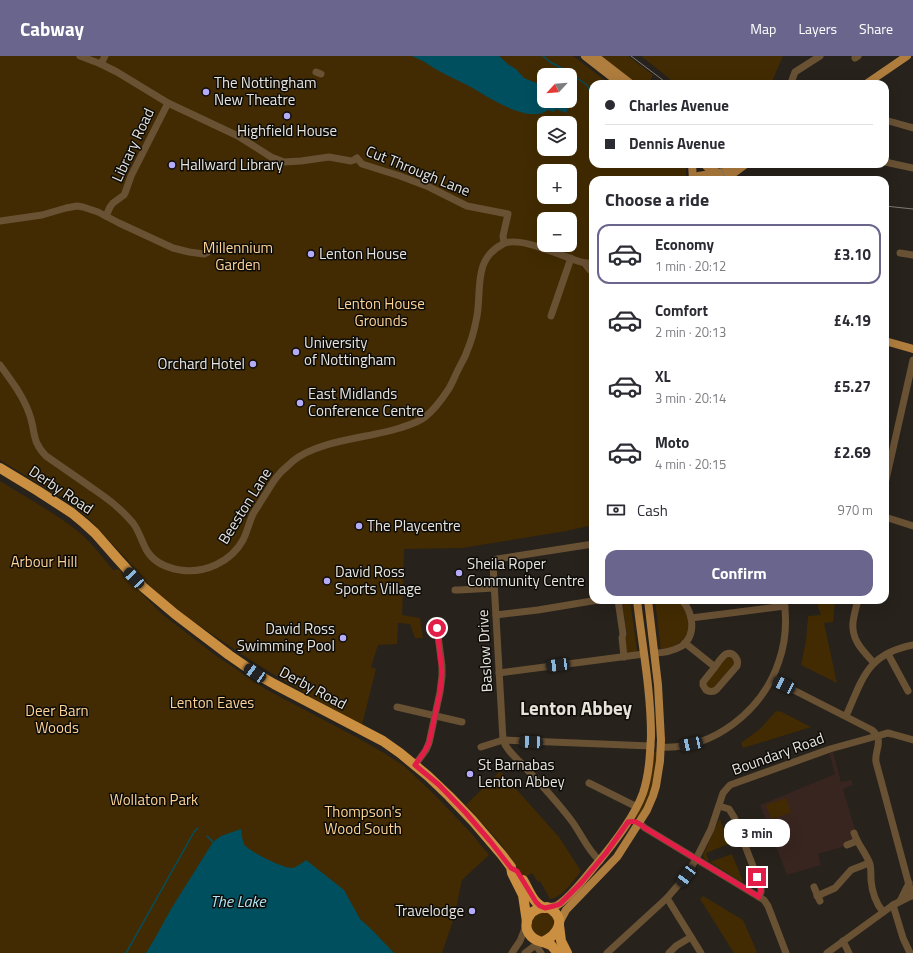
<!DOCTYPE html>
<html lang="en">
<head>
<meta charset="utf-8">
<style>
  body { margin:0; font-family:"Titillium Web",sans-serif; background:#f2f2f3; color:#2b2b33; height:100vh; display:flex; flex-direction:column; font-size:15px; white-space:nowrap }
  * { box-sizing:border-box; margin:0 }
  p { font-size:13px; color:#7c7c81 }
  .icon { flex:none; width:22px; height:22px; fill:none; stroke:currentColor; stroke-width:2; stroke-linecap:round; stroke-linejoin:round }
  .map { position:relative; flex:1; overflow:hidden }
  .drawer { position:absolute; left:589px; top:120px; width:300px; height:428px; display:flex; flex-direction:column; background:#fff; border-radius:12px; box-shadow:0 4px 16px #0002 }
  .drawer>* { flex:none }
  .guide { position:absolute; left:589px; top:24px; width:300px; height:88px; border-radius:12px; box-shadow:0 4px 16px #0002; display:grid; align-content:center; height:88px; padding:0 16px; background:#fff }
  .needle { width:26px; rotate:244deg }
  .tools { position:absolute; left:537px; top:12px; display:grid; gap:8px }
  .tools a { display:grid; place-items:center; width:40px; height:40px; border-radius:8px; background:#fff; box-shadow:0 4px 16px #0002; font-size:20px }
  .end { position:absolute; width:18px; height:18px; margin:-9px; border:5px solid #e11d48; background:#fff; box-shadow:0 0 0 2px #fff }
  .from { border-radius:50% }
  .bubble { position:absolute; height:28px; border-radius:12px; background:#fff; box-shadow:0 4px 16px #0002; font-size:13px; font-weight:700; line-height:28px; text-align:center }
  .car { position:absolute; width:12px; height:24px; margin:-12px -6px; border-radius:5px; box-shadow:0 0 3px 1px #0007; background:linear-gradient(#222 24%,#8ab4d8 0 40%,#222 0 76%,#8ab4d8 0 86%,#222 0) }
  .guide b { display:flex; align-items:center; gap:14px; height:38px; font-size:15px }
  .guide b+b { border-top:1px solid #e1e1e2 }
  .guide i { width:10px; height:10px; background:#2b2b33 }
  ul { padding:0; list-style:none }
  li { display:flex; align-items:center; gap:12px; height:60px; margin:0 8px 6px; padding:0 8px; border:2px solid transparent; border-radius:12px }
  li div { flex:1 }
  li b { display:block; font-size:15px }
  li em { font-style:normal; font-weight:700 }
  li.current { border-color:#69658c }
  li>.icon { width:36px; height:36px; stroke-width:1.5 }
  h2 { padding:0 16px; font-size:18px; line-height:48px }
  .pay { display:flex; align-items:center; gap:10px; height:44px; padding:0 16px; font-size:15px }
  .pay p { margin-inline-start:auto }
  .primary-button { display:flex; gap:8px; margin-top:auto; padding:8px 16px }
  .primary-button a { flex:1; height:46px; border-radius:12px; background:#69658c; color:#fff; font-size:16px; font-weight:700; line-height:46px; text-align:center }
  header { display:flex; align-items:center; gap:24px; box-sizing:border-box; height:56px; padding:0 20px; background:#69658c; color:#fff }
  header strong { font-size:19px }
  nav { display:flex; gap:22px; margin-inline-start:auto; font-size:14px }
  .map>svg:first-child { display:block }
  .education { fill:#382520 }
  .green { fill:#422b02; fill-rule:evenodd }
  .water { fill:#004f5f }
  .lines { fill:none; stroke-linecap:round; stroke-linejoin:round }
  .stream { stroke:#004f5f; stroke-width:1.5 }
  .minor { stroke:#695134; stroke-width:7 }
  .major { stroke:#af7d3e; stroke-width:8 }
  .highway { stroke:#ca8f40; stroke-width:10 }
  .tram { stroke:#7e7a74; stroke-width:1 }
  .route { stroke:#e11d48; stroke-width:5 }
  .poi-dot { fill:#b5acf9; stroke:#0e0c09; stroke-width:1.5 }
  .labels { text-anchor:middle; stroke-width:3; stroke-linejoin:round; paint-order:stroke }
  .poi-label { font-size:15px; fill:#e7e4df; stroke:#0e0c09; text-anchor:start }
  .street-label { font-size:15px; fill:#e7e4df; stroke:#0e0c09 }
  .park-label { font-size:15px; fill:#fdd397; stroke:#0e0c09 }
  .water-label { font-size:16px; font-style:italic; fill:#b0e6f6; stroke:#0e0c09 }
  .district-label { font-size:19px; font-weight:bold; fill:#e8e1d8; stroke:#0e0c09 }
</style>
</head>
<body>
<header>
<strong>Cabway</strong>
<nav><a>Map</a><a>Layers</a><a>Share</a></nav>
</header>
<div class="map">
<svg width="913" height="897" viewBox="0 0 913 897">
  <rect width="100%" height="100%" fill="#27221b"/>
  <polygon class="education" points="833,696 841,726 851,724 853,729 843,733 856,777 853,783 846,790 818,798 821,809 787,819 760,749 835,718 829,697"/>
  <g class="green">
    <path d="M 0,0 L 573,0 L 610,28 L 593,28 L 593,108 L 685,108 L 686,112 L 686,124 L 593,124 L 593,469 L 566,475 L 462,492 L 404,493 L 403,536 L 402,559 L 420,562 L 423,582 L 415,582 L 410,568 L 398,567 L 397,588 L 378,589 L 371,611 L 376,613 L 362,669 L 308,639 L 258,609 L 188,562 L 162,541 L 147,527 L 132,509 L 89,463 L 69,446 L 0,404 ZM 544,19 L 570,19 L 570,45 L 544,45 ZM 544,67 L 570,67 L 570,93 L 544,93 ZM 544,115 L 570,115 L 570,141 L 544,141 ZM 544,163 L 570,163 L 570,189 L 544,189 Z"/>
    <polygon points="599,0 628,0 653,19 650,25 653,28 635,28"/>
    <polygon points="641,0 783,0 771,28 675,28 665,19"/>
    <path d="M 0,425 C 27,442 56,457 80,477 C 93,488 103,502 113,514 L 118,513 C 119,513 124,520 125,521 L 162,558 L 215,599 L 267,634 L 358,682 L 384,697 L 404,710 L 435,739 L 471,777 L 489,799 L 462,824 L 454,862 L 442,897 L 0,897 Z"/>
    <polygon points="623,544 630,544 637,595 636,597 627,598 625,583 627,579 622,546"/>
    <path d="M 655,544 L 678,544 C 682,548 684,552 686,557 C 694,579 681,590 661,594 Z"/>
    <polygon points="816,544 835,544 833,566 824,567 837,627 801,609 806,585 808,560 821,559"/>
    <polygon points="729,601 734,603 735,608 712,633 707,631 705,627 726,602"/>
    <polygon points="776,655 782,656 811,671 743,692 741,687 760,673"/>
    <polygon points="654,696 659,696 655,726 639,763 634,761"/>
    <path d="M 500,715 L 559,781 L 581,815 C 573,825 563,841 550,843 L 540,825 L 538,826 L 532,817 L 524,822 L 501,788 L 466,749 Z"/>
    <polygon points="786,742 791,757 771,763 766,749"/>
    <polygon points="720,763 729,788 706,797 709,805 708,805 704,803 703,799 718,766"/>
    <polygon points="732,798 743,825 742,826 710,806"/>
    <polygon points="703,840 743,864 757,896 756,897 734,897 700,843"/>
    <path d="M 546,856 C 556,861 554,866 552,876 C 540,885 537,881 530,869 L 536,857 Z"/>
  </g>
  <g class="water">
    <path d="M 412,0 L 499,0 L 509,9 L 516,13 L 524,22 L 544,30 L 544,45 L 561,45 L 562,47 L 568,52 L 566,57 L 556,53 L 554,56 L 548,54 C 528,69 487,40 469,30 C 459,25 448,20 439,15 C 433,12 428,8 423,5 C 419,3 415,2 412,0 Z"/>
    <path d="M 241,773 C 242,778 242,784 244,788 C 248,795 284,813 292,812 C 297,811 302,807 306,804 L 344,834 L 360,863 L 372,874 L 394,897 L 146,897 L 154,884 L 171,853 L 213,786 L 221,780 Z"/>
  </g>
  <g class="lines">
    <g class="stream">
      <polyline points="543,0 550,6 565,14 587,29 591,37 593,47"/>
      <polyline points="207,780 213,786"/>
      <polyline points="126,897 194,776 198,772"/>
    </g>
    <g class="minor">
      <polyline points="80,0 101,8 117,16 168,47 238,80 271,101 284,106 301,105 329,101 351,105 354,104 357,102 362,108 400,120 429,131 467,150 508,158 503,180 504,187"/>
      <polyline points="855,2 858,0"/>
      <polyline points="101,8 105,0"/>
      <polyline points="316,16 321,18"/>
      <polyline points="794,28 792,24 795,16 820,0"/>
      <polyline points="885,64 913,72"/>
      <polyline points="885,106 913,112"/>
      <polyline points="106,160 110,151 113,147 124,139 125,137 131,120 168,47"/>
      <polyline points="0,165 42,159 66,152 77,150 83,151 98,156 119,167 173,192 189,196 204,198 208,196 210,191"/>
      <polyline points="900,197 913,199"/>
      <polyline points="586,209 590,214 593,215"/>
      <polyline points="551,260 571,202"/>
      <path d="M 0,309 C 11,324 23,340 29,357 C 36,375 31,385 46,400 C 59,409 72,418 85,427 C 103,440 118,449 133,467 C 139,475 142,486 147,495 C 154,506 167,512 180,514 C 204,518 231,506 243,484 C 247,476 249,467 253,458 C 256,453 260,447 263,442 C 269,433 274,423 281,416 C 285,412 289,409 293,405 C 318,384 369,382 400,372 C 409,369 419,366 425,361 C 434,354 442,343 448,334 C 452,328 454,322 457,316 C 460,309 465,302 467,295 C 471,286 474,275 476,265 C 483,237 471,204 503,188 C 520,179 563,201 581,206 C 585,207 589,207 593,208"/>
      <polyline points="885,428 913,304"/>
      <polyline points="885,461 913,470"/>
      <path d="M 593,488 L 497,503 L 494,504 L 493,508 L 503,684 C 506,693 513,699 520,706 C 538,725 556,744 571,764 C 581,777 587,794 600,805"/>
      <polyline points="455,534 459,534 494,532"/>
      <polyline points="618,544 623,578 622,582 624,601"/>
      <path d="M 858,544 C 856,551 854,559 853,566 C 851,584 863,595 874,607"/>
      <polyline points="496,559 538,554 598,544"/>
      <polyline points="691,562 785,550"/>
      <path d="M 685,587 L 715,611 C 718,607 722,600 726,598 C 734,595 739,604 737,610 L 717,633 C 714,636 710,636 706,634 L 703,629 L 703,626 L 715,611"/>
      <path d="M 654,597 C 664,597 673,595 682,590 C 697,578 693,557 682,544"/>
      <polyline points="888,598 908,635"/>
      <polyline points="499,617 644,598"/>
      <path d="M 772,623 L 872,674 C 885,685 874,694 876,706 L 912,840"/>
      <polyline points="397,651 462,666"/>
      <path d="M 846,660 C 863,622 867,598 913,589"/>
      <polyline points="481,691 503,684 651,690"/>
      <path d="M 661,691 C 714,694 763,654 779,605 C 786,585 787,565 784,544"/>
      <polyline points="415,709 426,694 429,687 440,636 442,620 442,610 437,572"/>
      <polyline points="589,727 637,751"/>
      <polyline points="719,750 729,753 734,761 761,831 761,836 759,841"/>
      <polyline points="639,767 645,772 764,844 768,850 786,897"/>
      <path d="M 854,777 C 858,789 866,797 870,808 C 871,813 871,819 871,824 C 872,836 875,846 883,856"/>
      <polyline points="847,789 857,785"/>
      <polyline points="814,831 820,845"/>
      <polyline points="817,840 835,832 851,814 869,807"/>
      <polyline points="667,842 701,897"/>
      <polyline points="900,845 909,827"/>
      <polyline points="893,849 903,882 910,897"/>
      <polyline points="843,885 849,897"/>
      <polyline points="536,889 541,897"/>
      <polyline points="512,897 520,885 526,870"/>
      <polyline points="525,897 533,891 542,886"/>
      <polyline points="607,897 667,842 686,820 696,803 711,773 723,737 730,729 830,693 877,680 888,677 892,678 913,684"/>
      <polyline points="669,897 676,890 691,881"/>
      <polyline points="827,897 893,849 913,839"/>
    </g>
    <g class="major">
      <polyline points="585,0 621,28"/>
      <polyline points="595,0 631,28"/>
      <polyline points="866,28 907,0"/>
      <polyline points="692,108 693,124"/>
      <polyline points="704,108 709,113 719,117"/>
      <polyline points="694,122 698,120 737,114"/>
      <path d="M 722,124 C 731,120 738,114 746,108"/>
      <polyline points="885,285 913,293"/>
      <path d="M 547,851 C 550,851 553,851 556,850 C 567,845 586,821 594,811 C 611,791 634,762 643,737 C 649,719 650,700 651,680 C 651,634 642,589 637,544"/>
      <polyline points="559,867 566,854 617,801 647,754 653,740 656,730 660,705 661,684 658,629 648,544"/>
    </g>
    <g class="highway">
      <polyline points="0,412 38,435 72,457 84,467 95,477 116,501 143,531 175,558 229,599 255,617 274,628 383,685 400,697 428,720 449,740 473,765 502,799 511,811 512,817 523,839 527,866"/>
      <path d="M 523,824 C 529,834 533,848 545,852"/>
      <path d="M 547,851 C 568,861 559,879 542,886 C 530,883 523,873 528,862 C 530,859 531,856 534,855 C 538,852 543,852 547,851 Z"/>
      <polyline points="559,869 561,885 567,897"/>
      <polyline points="543,886 551,889 558,897"/>
    </g>
    <g class="tram">
      <polyline points="631,0 668,28"/>
      <polyline points="719,108 724,119 728,124"/>
      <polyline points="885,150 913,153"/>
    </g>
  </g>
  <g class="lines">
    <path class="route" d="M 437,572 L 442,616 L 440,636 L 429,687 L 423,698 L 415,709 L 439,729 L 465,756 L 490,785 L 511,812 L 517,815 L 536,846 L 540,850 L 545,852 L 554,850 L 560,848 L 581,827 L 606,797 L 628,766 C 636,764 638,767 645,772 L 759,841 L 761,834 L 757,821"/>
  </g>
  <g class="poi-dot">
    <circle cx="206" cy="36" r="4"/>
    <circle cx="287" cy="60" r="4"/>
    <circle cx="172" cy="109" r="4"/>
    <circle cx="311" cy="198" r="4"/>
    <circle cx="296" cy="296" r="4"/>
    <circle cx="253" cy="308" r="4"/>
    <circle cx="300" cy="347" r="4"/>
    <circle cx="359" cy="470" r="4"/>
    <circle cx="459" cy="517" r="4"/>
    <circle cx="327" cy="525" r="4"/>
    <circle cx="343" cy="582" r="4"/>
    <circle cx="470" cy="718" r="4"/>
    <circle cx="472" cy="855" r="4"/>
  </g>
  <g class="labels">
    <g class="poi-label">
      <text x="214" y="32">The Nottingham<tspan x="214" dy="17">New Theatre</tspan></text>
      <text x="287" y="80" text-anchor="middle">Highfield House</text>
      <text x="180" y="114">Hallward Library</text>
      <text x="319" y="203">Lenton House</text>
      <text x="304" y="292">University<tspan x="304" dy="17">of Nottingham</tspan></text>
      <text x="245" y="313" text-anchor="end">Orchard Hotel</text>
      <text x="308" y="343">East Midlands<tspan x="308" dy="17">Conference Centre</tspan></text>
      <text x="367" y="475">The Playcentre</text>
      <text x="467" y="513">Sheila Roper<tspan x="467" dy="17">Community Centre</tspan></text>
      <text x="335" y="521">David Ross<tspan x="335" dy="17">Sports Village</tspan></text>
      <text x="335" y="578" text-anchor="end">David Ross<tspan x="335" dy="17">Swimming Pool</tspan></text>
      <text x="478" y="714">St Barnabas<tspan x="478" dy="17">Lenton Abbey</tspan></text>
      <text x="464" y="860" text-anchor="end">Travelodge</text>
    </g>
    <g class="street-label">
      <text transform="translate(133 89) rotate(-65)" y="5">Library Road</text>
      <text transform="translate(418 115) rotate(22)" y="5">Cut Through Lane</text>
      <text transform="translate(61 434) rotate(34)" y="5">Derby Road</text>
      <text transform="translate(245 450) rotate(-58)" y="5">Beeston Lane</text>
      <text transform="translate(485 595) rotate(-93)" y="5">Baslow Drive</text>
      <text transform="translate(313 632) rotate(28)" y="5">Derby Road</text>
      <text transform="translate(778 698) rotate(-20)" y="5">Boundary Road</text>
    </g>
    <g class="park-label">
      <text x="238" y="197">Millennium<tspan x="238" dy="17">Garden</tspan></text>
      <text x="381" y="253">Lenton House<tspan x="381" dy="17">Grounds</tspan></text>
      <text x="44" y="511">Arbour Hill</text>
      <text x="212" y="652">Lenton Eaves</text>
      <text x="57" y="660">Deer Barn<tspan x="57" dy="17">Woods</tspan></text>
      <text x="154" y="749">Wollaton Park</text>
      <text x="363" y="761">Thompson's<tspan x="363" dy="17">Wood South</tspan></text>
    </g>
    <g class="water-label">
      <text x="238" y="851">The Lake</text>
    </g>
    <g class="district-label">
      <text x="576" y="659">Lenton Abbey</text>
    </g>
  </g>
</svg>
<div class="tools">
<a><svg class="needle" viewBox="-14 -14 28 28"><path d="M0-13l5 13h-10z" fill="#e53935"/><path d="M0 13l5-13h-10z" fill="#7c7c81"/></svg></a>
<a><svg class="icon" aria-label="layers" viewBox="0 0 24 24"><path d="M12 4l9 5-9 5-9-5zM3 14l9 5 9-5"/></svg></a>
<a>+</a>
<a>−</a>
</div>
<i class="end from" style="left:437px;top:572px"></i>
<i class="end" style="left:757px;top:821px"></i>
<div class="bubble" style="left:724px;top:763px;width:66px">3 min</div>
<i class="car" style="left:134px;top:522px;rotate:317deg"></i>
<i class="car" style="left:558px;top:609px;rotate:263deg"></i>
<i class="car" style="left:255px;top:617px;rotate:305deg"></i>
<i class="car" style="left:784px;top:629px;rotate:297deg"></i>
<i class="car" style="left:531px;top:686px;rotate:272deg"></i>
<i class="car" style="left:691px;top:688px;rotate:258deg"></i>
<i class="car" style="left:686px;top:820px;rotate:217deg"></i>
<div class="guide">
<b><i class="from"></i>Charles Avenue</b>
<b><i></i>Dennis Avenue</b>
</div>
<section class="drawer">
<h2>Choose a ride</h2>
<ul>
<li class="current"><svg class="icon" aria-label="car" viewBox="0 0 24 24"><path d="M5 17H2v-5l4-1 3-4h7l3 4 3 1v5h-3M9 17h6M6 11h13"/><circle cx="7" cy="17" r="2"/><circle cx="17" cy="17" r="2"/></svg><div><b>Economy</b><p>1 min · 20:12</p></div><em>£3.10</em></li>
<li><svg class="icon" aria-label="car" viewBox="0 0 24 24"><path d="M5 17H2v-5l4-1 3-4h7l3 4 3 1v5h-3M9 17h6M6 11h13"/><circle cx="7" cy="17" r="2"/><circle cx="17" cy="17" r="2"/></svg><div><b>Comfort</b><p>2 min · 20:13</p></div><em>£4.19</em></li>
<li><svg class="icon" aria-label="car" viewBox="0 0 24 24"><path d="M5 17H2v-5l4-1 3-4h7l3 4 3 1v5h-3M9 17h6M6 11h13"/><circle cx="7" cy="17" r="2"/><circle cx="17" cy="17" r="2"/></svg><div><b>XL</b><p>3 min · 20:14</p></div><em>£5.27</em></li>
<li><svg class="icon" aria-label="car" viewBox="0 0 24 24"><path d="M5 17H2v-5l4-1 3-4h7l3 4 3 1v5h-3M9 17h6M6 11h13"/><circle cx="7" cy="17" r="2"/><circle cx="17" cy="17" r="2"/></svg><div><b>Moto</b><p>4 min · 20:15</p></div><em>£2.69</em></li>
</ul>
<div class="pay"><svg class="icon" aria-label="cash" viewBox="0 0 24 24"><path d="M3 7h18v10H3z"/><circle cx="12" cy="12" r="2"/></svg>Cash<p>970 m</p></div>
<div class="primary-button"><a>Confirm</a></div>
</section>
</div>
</body>
</html>
